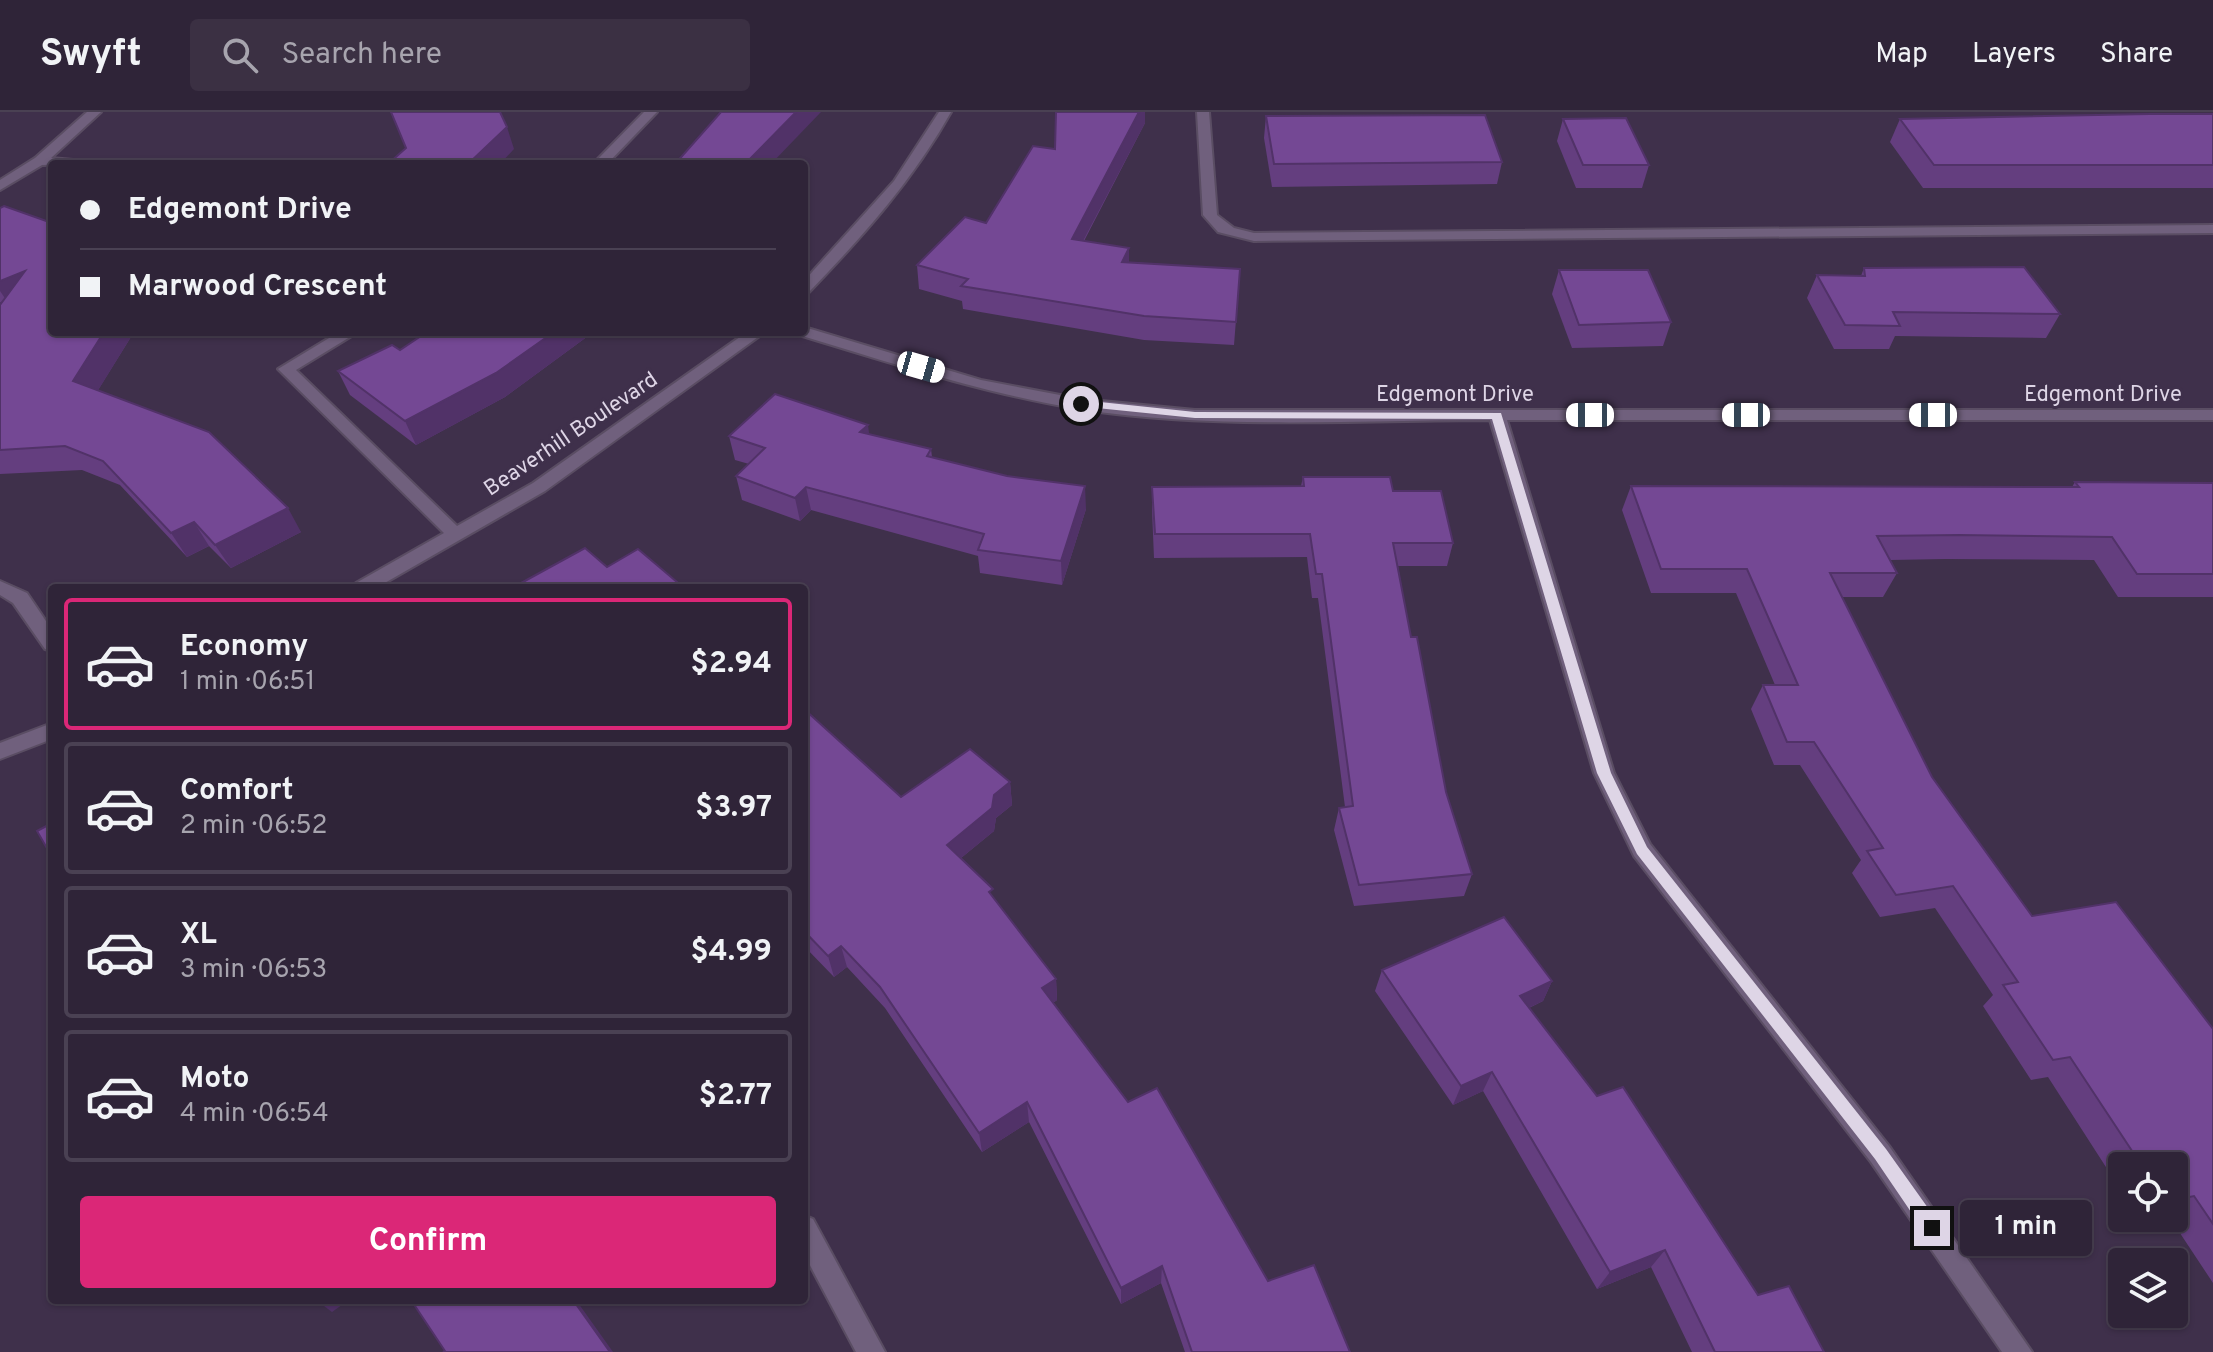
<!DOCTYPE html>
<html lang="en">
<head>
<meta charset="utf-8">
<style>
  body { margin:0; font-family:Overpass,sans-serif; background:#3b3043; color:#f1f3f6; height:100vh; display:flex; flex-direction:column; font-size:30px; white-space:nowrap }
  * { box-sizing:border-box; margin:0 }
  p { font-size:26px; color:#a7a4ae }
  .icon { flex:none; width:44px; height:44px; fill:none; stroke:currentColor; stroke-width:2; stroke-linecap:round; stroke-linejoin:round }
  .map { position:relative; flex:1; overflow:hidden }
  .side { position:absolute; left:48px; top:472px; width:760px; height:720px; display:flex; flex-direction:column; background:#2f2438; border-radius:8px; box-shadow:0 2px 6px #0004,0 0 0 2px #4a4153 }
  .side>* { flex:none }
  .hud { position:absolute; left:48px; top:48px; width:760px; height:176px; border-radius:8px; box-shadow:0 2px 6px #0004,0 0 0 2px #4a4153; display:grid; align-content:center; height:176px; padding:0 32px; background:#2f2438 }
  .controls { position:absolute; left:2108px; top:1040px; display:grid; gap:16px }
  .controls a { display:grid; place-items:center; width:80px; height:80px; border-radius:8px; background:#2f2438; box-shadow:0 2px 6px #0004,0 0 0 2px #4a4153; font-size:40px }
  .end { position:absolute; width:36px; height:36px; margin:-18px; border:10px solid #ded5e6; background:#111; box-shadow:0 0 0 4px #111 }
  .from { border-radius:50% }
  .bubble { position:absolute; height:56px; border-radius:8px; background:#2f2438; box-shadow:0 2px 6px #0004,0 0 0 2px #4a4153; font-size:26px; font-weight:700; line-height:56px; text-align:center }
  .car { position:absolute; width:24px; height:48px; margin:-24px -12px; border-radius:10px; box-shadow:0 0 6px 2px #0007; background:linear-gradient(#fff 24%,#345 0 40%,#fff 0 76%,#345 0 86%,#fff 0) }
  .hud b { display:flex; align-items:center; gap:28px; height:76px; font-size:30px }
  .hud b+b { border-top:2px solid #4a4153 }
  .hud i { width:20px; height:20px; background:#f1f3f6 }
  ul { padding:14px 0 0; list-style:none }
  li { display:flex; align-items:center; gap:24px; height:132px; margin:0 16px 12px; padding:0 16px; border:4px solid #4a4153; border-radius:8px }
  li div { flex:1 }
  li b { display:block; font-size:30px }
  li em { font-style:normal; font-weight:700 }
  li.current { border-color:#db2777 }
  li>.icon { width:72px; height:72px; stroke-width:1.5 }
  .cta { display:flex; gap:16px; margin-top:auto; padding:16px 32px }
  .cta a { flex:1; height:92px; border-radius:8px; background:#db2777; color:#fff; font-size:32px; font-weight:700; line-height:92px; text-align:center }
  header { display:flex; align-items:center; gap:48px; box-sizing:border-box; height:112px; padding:0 40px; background:#2f2438; border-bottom:2px solid #4a4153 }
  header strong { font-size:38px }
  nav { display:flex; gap:44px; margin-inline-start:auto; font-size:28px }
  .search { width:560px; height:72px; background:#3b3043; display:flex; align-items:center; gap:20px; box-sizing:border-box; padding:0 28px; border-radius:8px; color:#a7a4ae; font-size:30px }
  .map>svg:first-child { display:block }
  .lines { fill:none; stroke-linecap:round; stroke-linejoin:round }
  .minor-casing { stroke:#5a4d63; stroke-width:4 }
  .minor { fill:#70607d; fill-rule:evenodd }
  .wall { fill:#643e7f }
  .shaded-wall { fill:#513268 }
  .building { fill:#744894; stroke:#513268; stroke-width:2 }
  .route { fill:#ded5e6 }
  .labels { text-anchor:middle; stroke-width:6; stroke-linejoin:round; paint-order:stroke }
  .street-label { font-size:22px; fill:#ded5e6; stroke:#3f304b }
</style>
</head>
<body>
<header>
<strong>Swyft</strong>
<div class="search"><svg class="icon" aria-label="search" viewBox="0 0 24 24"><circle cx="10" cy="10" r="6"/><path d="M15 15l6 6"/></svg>Search here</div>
<nav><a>Map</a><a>Layers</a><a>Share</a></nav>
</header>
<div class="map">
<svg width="2213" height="1240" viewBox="0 0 2213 1240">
  <rect width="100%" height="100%" fill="#3f304b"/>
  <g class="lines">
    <g class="minor-casing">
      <g id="minor">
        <polygon points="87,0 101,0 51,46 73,48 80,52 42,53 0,78 0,68 35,46"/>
        <polygon points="644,0 657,0 607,52 593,52"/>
        <path d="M 939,0 L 951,0 C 913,68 863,124 809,180 L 804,181 L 804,169 L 894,69 Z"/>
        <polygon points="1197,0 1209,0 1217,103 1234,116 1254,121 2213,113 2213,121 1254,129 1218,120 1203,103"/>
        <path d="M 804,215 L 981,268 L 1081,287 L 1195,298 L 2213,298 L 2213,308 L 1507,308 L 1614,661 L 1650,732 L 1889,1034 L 2032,1240 L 2002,1240 L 1871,1050 L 1634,744 L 1594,661 L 1490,308 C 1355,308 1214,318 1079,297 C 983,281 891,251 799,223 L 796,220 L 804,220 Z"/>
        <polygon points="339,220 358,220 296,258 457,414 533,371 747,220 765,220 545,379 376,476 353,476 356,471 444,421 278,257"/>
        <polygon points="0,469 27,481 52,518 52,539 45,537 13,491 0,483"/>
        <polygon points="52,611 52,627 0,647 0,631"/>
        <polygon points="804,1103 813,1107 885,1240 856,1240 804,1142"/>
      </g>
    </g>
    <use href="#minor" class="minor"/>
  </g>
  <g class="wall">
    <polygon points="1056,0 1145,0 1145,11 1084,129 1129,136 1129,150 1240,157 1234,233 1144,228 963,197 962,189 919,177 917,153 986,111 1055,37"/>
    <polygon points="2213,2 2213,76 1923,76 1890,30 1900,7"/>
    <polygon points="1266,4 1502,50 1497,72 1272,75 1264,26"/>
    <polygon points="1563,7 1649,53 1642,76 1576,76 1557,29"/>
    <polygon points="0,96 134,220 98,278 301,420 231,456 209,434 187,445 120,373 82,358 0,362 0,193 1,191 0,190"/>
    <polygon points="1864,156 2060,202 2046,226 1895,224 1889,237 1834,237 1807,186 1817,163 1861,164"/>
    <polygon points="1559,158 1671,210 1663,234 1572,236 1552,182"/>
    <polygon points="588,224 505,285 416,333 350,283 338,259 400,238"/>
    <polygon points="869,322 931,337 932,345 1086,397 1062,473 980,461 978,444 811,398 800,409 742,388 736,364 749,352 735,348 729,324"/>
    <polygon points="1303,365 1393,379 1453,431 1447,454 1398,454 1411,525 1446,680 1472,762 1464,784 1354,794 1334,718 1339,696 1345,695 1318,486 1312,486 1307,445 1154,446 1152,398 1152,375 1301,374"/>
    <polygon points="2075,370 2213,371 2213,485 2118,485 2094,448 1945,447 1890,448 1897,461 1883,485 1842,485 1932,665 2032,804 2213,917 2213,1171 2170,1106 2174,1106 2174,1054 2122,1054 2122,1080 2048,965 2031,968 1983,894 1993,883 1935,796 1880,805 1852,761 1861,748 1800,653 1774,653 1751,597 1763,573 1775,573 1736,481 1651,481 1622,398 1631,374 2072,375"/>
    <polygon points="804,597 901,685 1010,670 1012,693 996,706 994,719 961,746 994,787 1056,867 1057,888 1053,891 1128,990 1268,1169 1350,1240 1185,1240 1161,1171 1121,1192 1029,1010 982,1040 885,896 847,855 834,865 804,834"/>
    <polygon points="1382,858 1552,869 1543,889 1529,896 1597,984 1758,1183 1824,1240 1692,1240 1651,1155 1597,1177 1483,979 1453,993 1375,879"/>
  </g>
  <g class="shaded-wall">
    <polygon points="796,0 821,0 771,52 745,52"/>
    <polygon points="1139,0 1145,0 1145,11 1072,150 1072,127"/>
    <polygon points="507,15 514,37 500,52 468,52"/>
    <polygon points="1129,136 1129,159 1122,150"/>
    <polygon points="25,159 11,195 0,179 0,169"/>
    <polygon points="104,220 134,220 89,293 73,269"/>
    <polygon points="554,220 586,220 588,224 505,285 416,333 405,309"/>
    <polygon points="868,313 871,337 860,320"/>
    <polygon points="1085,374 1086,397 1062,473 1061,449"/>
    <polygon points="806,375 811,398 800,409 795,386"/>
    <polygon points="288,396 301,420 231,456 215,433"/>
    <polygon points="194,410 209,434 187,445 171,421"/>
    <polygon points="1010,670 1012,693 996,706 994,719 950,755 947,733 994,683"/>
    <polygon points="841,834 847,855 834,865 828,844"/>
    <polygon points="1056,867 1057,888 1044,897 1042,876"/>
    <polygon points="1552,869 1543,889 1511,904 1520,884"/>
    <polygon points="1492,960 1483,979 1453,993 1461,974"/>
    <polygon points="1027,990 1029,1010 982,1040 979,1021"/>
    <polygon points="1665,1138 1651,1155 1597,1177 1610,1160"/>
    <polygon points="1162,1154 1161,1171 1121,1192 1121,1176"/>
    <polygon points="316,1188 349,1188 332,1200"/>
    <polygon points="573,1188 576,1188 613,1240 610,1240"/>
  </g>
  <g class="building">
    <polygon points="391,0 500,0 507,15 468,52 388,52 406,36"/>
    <polygon points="721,0 796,0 745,52 675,52"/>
    <polygon points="1056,0 1139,0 1072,127 1129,136 1122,150 1240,157 1236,210 1144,204 961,174 968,167 917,153 965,105 986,111 1033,34 1055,37"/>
    <polygon points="2149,2 2213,2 2213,53 1934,53 1900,7"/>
    <polygon points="1485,3 1502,50 1274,52 1266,4"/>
    <polygon points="1626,6 1649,53 1583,53 1563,7"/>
    <polygon points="4,94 52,111 52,220 104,220 73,269 209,320 288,396 215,433 194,410 171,421 103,349 65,334 0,338 0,193 25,159 0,169 0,96"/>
    <polygon points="2024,155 2060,202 1893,200 1900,214 1845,213 1817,163 1865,164 1864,156"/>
    <polygon points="1559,158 1648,158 1671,210 1579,213"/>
    <polygon points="427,220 554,220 496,261 405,309 338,259 392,233 400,238"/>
    <polygon points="775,282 868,313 860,320 931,337 927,344 1007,364 1085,374 1061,449 978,438 984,422 806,375 795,386 736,364 765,336 729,324"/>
    <polygon points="1303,365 1390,365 1393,379 1441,379 1453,431 1393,431 1411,525 1417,525 1446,680 1472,762 1359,773 1339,696 1353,694 1322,462 1316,462 1310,422 1155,422 1152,375 1304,374"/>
    <polygon points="2075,370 2213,371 2213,462 2137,462 2112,425 1959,423 1877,424 1897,461 1830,461 1932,665 2032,804 2116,790 2213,917 2213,1112 2194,1084 2174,1088 2174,1054 2142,1054 2070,945 2053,948 2003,873 2018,870 1953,774 1896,783 1867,739 1883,736 1814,630 1787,630 1763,573 1798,573 1747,457 1661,457 1631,374 2079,375"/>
    <polygon points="585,436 607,455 638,437 684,476 512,476"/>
    <polygon points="804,597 901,685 970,637 1010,670 994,683 992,696 947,733 993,777 989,780 1056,867 1042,876 1128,990 1157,976 1268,1169 1314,1153 1350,1240 1192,1240 1162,1154 1121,1176 1027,990 979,1021 880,875 841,834 828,844 804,819"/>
    <polygon points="52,711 52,745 37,719"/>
    <polygon points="1504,805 1552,869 1520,884 1597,984 1623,975 1758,1183 1789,1174 1824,1240 1715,1240 1665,1138 1610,1160 1492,960 1461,974 1382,858"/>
    <polygon points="411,1188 573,1188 610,1240 443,1240 445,1239"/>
  </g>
  <polygon class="route" points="1081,288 1195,300 1501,301 1611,661 1647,735 1886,1037 1938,1110 1938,1122 1926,1122 1875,1047 1637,742 1597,661 1492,307 1195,306 1077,294"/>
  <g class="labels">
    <g class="street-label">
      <text x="1455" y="289">Edgemont Drive</text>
      <text x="2103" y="289">Edgemont Drive</text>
      <text transform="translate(570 321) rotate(-34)" y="8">Beaverhill Boulevard</text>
    </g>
  </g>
</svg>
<div class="controls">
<a><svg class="icon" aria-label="locate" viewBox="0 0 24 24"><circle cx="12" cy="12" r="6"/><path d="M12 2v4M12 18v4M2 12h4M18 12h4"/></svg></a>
<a><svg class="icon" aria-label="layers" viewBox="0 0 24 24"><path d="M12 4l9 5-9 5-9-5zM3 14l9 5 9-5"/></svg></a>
</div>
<i class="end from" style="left:1081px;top:292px"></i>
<i class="end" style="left:1932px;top:1116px"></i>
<div class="bubble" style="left:1960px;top:1088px;width:132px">1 min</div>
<i class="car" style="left:921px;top:255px;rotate:106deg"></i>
<i class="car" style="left:1590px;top:303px;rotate:270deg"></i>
<i class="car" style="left:1746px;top:303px;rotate:270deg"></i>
<i class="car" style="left:1933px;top:303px;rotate:270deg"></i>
<div class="hud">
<b><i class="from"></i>Edgemont Drive</b>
<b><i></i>Marwood Crescent</b>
</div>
<section class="side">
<ul>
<li class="current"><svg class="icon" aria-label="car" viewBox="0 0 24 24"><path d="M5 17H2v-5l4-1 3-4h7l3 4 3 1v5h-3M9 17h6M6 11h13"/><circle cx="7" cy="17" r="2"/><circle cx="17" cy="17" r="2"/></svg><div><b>Economy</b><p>1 min · 06:51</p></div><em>$2.94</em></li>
<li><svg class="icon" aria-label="car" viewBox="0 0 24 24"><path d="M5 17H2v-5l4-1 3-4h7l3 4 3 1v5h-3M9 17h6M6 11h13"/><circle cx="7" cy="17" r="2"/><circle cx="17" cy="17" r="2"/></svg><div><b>Comfort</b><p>2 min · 06:52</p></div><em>$3.97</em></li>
<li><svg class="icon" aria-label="car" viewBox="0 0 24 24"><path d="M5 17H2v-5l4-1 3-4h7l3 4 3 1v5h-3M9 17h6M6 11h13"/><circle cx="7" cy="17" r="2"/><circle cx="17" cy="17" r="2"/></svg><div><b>XL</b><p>3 min · 06:53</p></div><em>$4.99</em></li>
<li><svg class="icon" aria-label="car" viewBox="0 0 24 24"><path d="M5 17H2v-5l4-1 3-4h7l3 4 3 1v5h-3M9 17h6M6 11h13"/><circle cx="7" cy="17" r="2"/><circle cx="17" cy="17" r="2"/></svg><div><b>Moto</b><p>4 min · 06:54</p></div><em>$2.77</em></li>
</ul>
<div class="cta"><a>Confirm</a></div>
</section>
</div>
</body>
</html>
